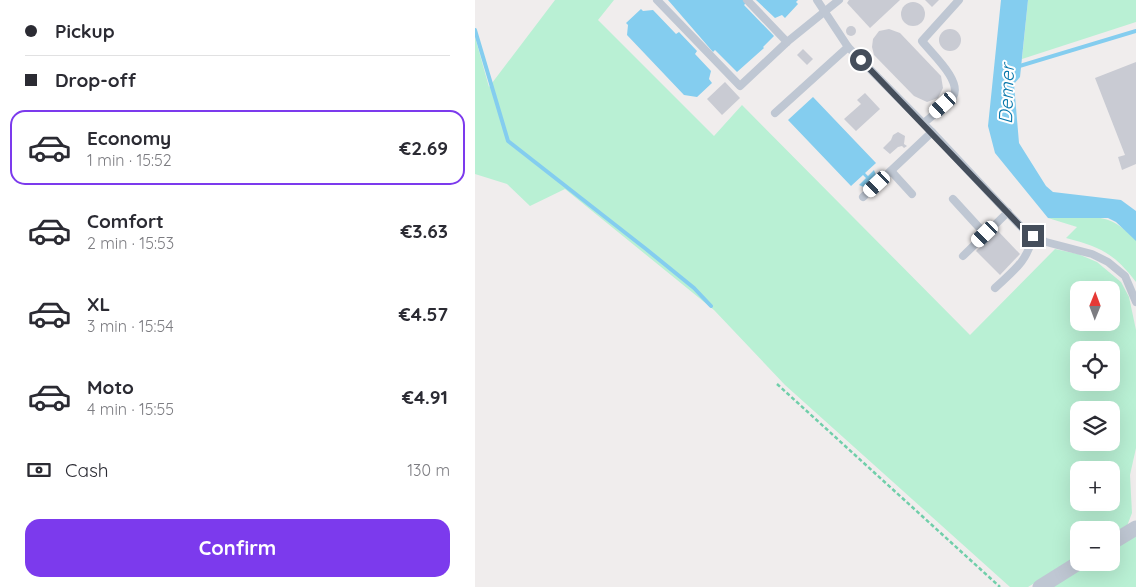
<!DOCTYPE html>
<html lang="en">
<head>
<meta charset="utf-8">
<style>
  body { margin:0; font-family:Quicksand,sans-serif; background:#f2f2f3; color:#2b2b33; height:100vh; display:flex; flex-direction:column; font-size:19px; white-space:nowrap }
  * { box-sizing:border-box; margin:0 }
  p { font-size:16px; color:#7c7c81 }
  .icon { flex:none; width:28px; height:28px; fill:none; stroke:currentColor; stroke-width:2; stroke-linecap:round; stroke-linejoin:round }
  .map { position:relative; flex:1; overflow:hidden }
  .sheet { display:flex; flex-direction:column; background:#fff; width:475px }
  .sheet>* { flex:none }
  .banner { display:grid; align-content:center; height:110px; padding:0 25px; background:#fff }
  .needle { width:32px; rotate:1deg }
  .controls { position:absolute; left:595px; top:281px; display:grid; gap:10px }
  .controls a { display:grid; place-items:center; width:50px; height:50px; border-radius:10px; background:#fff; box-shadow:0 5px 20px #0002; font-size:25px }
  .end { position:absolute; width:22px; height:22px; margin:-11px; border:6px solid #454e5b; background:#fff; box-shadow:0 0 0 2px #fff }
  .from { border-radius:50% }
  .car { position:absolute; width:15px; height:30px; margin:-15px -8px; border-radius:6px; box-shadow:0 0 4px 1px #0007; background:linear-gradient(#fff 24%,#345 0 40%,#fff 0 76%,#345 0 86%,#fff 0) }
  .banner b { display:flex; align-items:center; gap:18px; height:48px; font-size:19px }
  .banner b+b { border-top:1px solid #e1e1e2 }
  .banner i { width:12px; height:12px; background:#2b2b33 }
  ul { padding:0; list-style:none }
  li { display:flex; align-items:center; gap:15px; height:75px; margin:0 10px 8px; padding:0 15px; border:2px solid transparent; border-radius:15px }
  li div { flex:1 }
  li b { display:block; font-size:19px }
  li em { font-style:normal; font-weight:800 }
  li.selected { border-color:#7c3aed }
  li>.icon { width:45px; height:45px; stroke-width:1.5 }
  .pay { display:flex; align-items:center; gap:12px; height:55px; padding:0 25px; font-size:19px }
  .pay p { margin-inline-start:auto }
  .primary-button { display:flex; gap:10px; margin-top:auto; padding:10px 25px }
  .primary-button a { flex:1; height:58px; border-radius:15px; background:#7c3aed; color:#fff; font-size:20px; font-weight:800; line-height:58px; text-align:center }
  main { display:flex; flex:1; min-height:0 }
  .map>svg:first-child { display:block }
  .green { fill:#b9f0d4; fill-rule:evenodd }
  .water { fill:#84cdef }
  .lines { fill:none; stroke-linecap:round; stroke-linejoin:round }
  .stream { stroke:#84cdef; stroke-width:4 }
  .building { fill:#c9cbd3 }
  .path { stroke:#70cfaa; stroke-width:2.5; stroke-dasharray:4 2.5; stroke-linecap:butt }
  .lane { stroke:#bfc7d3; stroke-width:8 }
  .street { stroke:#bfc7d3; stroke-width:15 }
  .route { stroke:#454e5b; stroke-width:6 }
  .labels { text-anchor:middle; stroke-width:4; stroke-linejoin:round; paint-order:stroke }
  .water-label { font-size:19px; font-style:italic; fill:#0777ab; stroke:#fff }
</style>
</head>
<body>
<main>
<section class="sheet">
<div class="banner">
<b><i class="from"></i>Pickup</b>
<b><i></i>Drop-off</b>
</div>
<ul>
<li class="selected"><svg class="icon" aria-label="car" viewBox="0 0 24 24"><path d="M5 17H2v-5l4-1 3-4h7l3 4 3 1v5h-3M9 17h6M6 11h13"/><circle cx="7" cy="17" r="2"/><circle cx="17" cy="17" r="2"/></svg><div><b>Economy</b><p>1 min · 15:52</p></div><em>€2.69</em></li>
<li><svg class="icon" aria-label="car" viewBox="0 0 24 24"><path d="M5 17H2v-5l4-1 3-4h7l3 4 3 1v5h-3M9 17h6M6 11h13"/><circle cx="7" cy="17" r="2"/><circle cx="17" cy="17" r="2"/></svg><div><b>Comfort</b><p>2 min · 15:53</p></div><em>€3.63</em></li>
<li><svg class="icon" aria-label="car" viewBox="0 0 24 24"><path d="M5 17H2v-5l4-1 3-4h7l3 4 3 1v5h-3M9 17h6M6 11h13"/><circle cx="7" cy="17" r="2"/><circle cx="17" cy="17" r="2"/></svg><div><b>XL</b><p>3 min · 15:54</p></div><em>€4.57</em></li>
<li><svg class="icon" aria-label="car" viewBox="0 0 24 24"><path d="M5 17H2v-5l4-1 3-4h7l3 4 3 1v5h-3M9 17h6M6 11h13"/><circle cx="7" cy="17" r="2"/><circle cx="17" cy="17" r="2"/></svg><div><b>Moto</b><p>4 min · 15:55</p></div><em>€4.91</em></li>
</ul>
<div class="pay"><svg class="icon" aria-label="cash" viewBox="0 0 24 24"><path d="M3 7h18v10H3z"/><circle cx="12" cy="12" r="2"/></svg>Cash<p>130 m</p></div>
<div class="primary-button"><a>Confirm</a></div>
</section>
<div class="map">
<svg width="661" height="587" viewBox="0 0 661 587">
  <rect width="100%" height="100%" fill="#f0eded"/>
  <g class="green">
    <path d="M 80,0 L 139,0 L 123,20 L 239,136 L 267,105 L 495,335 L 580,249 L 603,254 L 622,262 L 646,282 L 654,297 L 661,330 L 661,448 L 655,475 L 657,513 L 652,526 L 636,536 L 636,530 L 604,530 L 604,556 L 553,587 L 535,587 L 310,385 L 239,310 L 90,189 L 55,206 L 32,184 L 0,174 L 0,37 L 14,87 ZM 604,290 L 636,290 L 636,322 L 604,322 ZM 604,350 L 636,350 L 636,382 L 604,382 ZM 604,410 L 636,410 L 636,442 L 604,442 ZM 604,470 L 636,470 L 636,502 L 604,502 Z"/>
    <polygon points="553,0 661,0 661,22 547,59"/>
    <path d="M 618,217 C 640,219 645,226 661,240 L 661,282 C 639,253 625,247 591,238 L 602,227 L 573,218 Z"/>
    <polygon points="661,534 661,587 575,587 615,563 636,562 636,549"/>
  </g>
  <g class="water">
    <polygon points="193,0 268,0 271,3 269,5 299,36 288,47 289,48 262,72 240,50 238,52"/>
    <polygon points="281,0 323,0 321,2 323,4 310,18 307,15 300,18"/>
    <polygon points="526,0 553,0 545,77 539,84 544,143 571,186 578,192 646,200 661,211 661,241 641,222 633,218 573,218 520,153 513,126"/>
    <polygon points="166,9 168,11 178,10 201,34 204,32 222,51 220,54 236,71 234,79 237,83 222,97 209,95 152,35 153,25 151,23"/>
    <polygon points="338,97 401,163 390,173 393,176 399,170 402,178 391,188 384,185 391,178 388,175 376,186 313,120"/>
  </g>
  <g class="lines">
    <g class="stream">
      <polyline points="0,30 33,141 171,249 219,288 236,306"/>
      <polyline points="541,67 661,31"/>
    </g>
  </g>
  <g class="building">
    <polygon points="374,0 425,0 395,28 372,3"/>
    <polygon points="450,0 464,0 457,7"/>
    <circle cx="438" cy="14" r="12"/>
    <circle cx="376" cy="31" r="5"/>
    <circle cx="475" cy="40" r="11"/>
    <polygon points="414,29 425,33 466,76 468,88 463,98 452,102 439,96 399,55 397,47 398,39 404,31"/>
    <polygon points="328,49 338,59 332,65 322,55"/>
    <polygon points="661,62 661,164 647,170 643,157 650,155 620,78"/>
    <polygon points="250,82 265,98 247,115 232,99"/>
    <polygon points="390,93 405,109 381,131 369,119 386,104 382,100"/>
    <polygon points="423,132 430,136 429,144 432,146 429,148 427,146 423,147 415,154 408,148 416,140 418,135"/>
    <polygon points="522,230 545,254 525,275 501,251"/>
  </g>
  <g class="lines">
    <polyline class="path" points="302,384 525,587"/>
    <g class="lane">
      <polyline points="182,0 265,86 312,42 364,0"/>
      <polyline points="272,0 312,42"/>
      <polyline points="342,0 373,47 457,132 550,231 571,242 617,254 633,262 650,276 661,302"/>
      <polyline points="300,113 373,47"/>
      <path d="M 449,123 C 457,115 472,106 478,97 C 488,81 456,53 447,41 L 484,0"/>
      <polyline points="416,171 437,194"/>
      <polyline points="388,197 457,132"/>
      <polyline points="478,199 510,234"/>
      <polyline points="488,256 533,212"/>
      <path d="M 520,288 C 538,271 552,262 558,236"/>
    </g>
    <g class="street">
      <polyline points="636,543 661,528"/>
      <polyline points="565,587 605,562"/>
    </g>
  </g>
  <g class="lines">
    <polyline class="route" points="386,60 550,231 558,236"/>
  </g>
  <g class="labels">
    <g class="water-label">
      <text transform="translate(531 94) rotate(-88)" y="7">Demer</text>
    </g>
  </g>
</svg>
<div class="controls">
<a><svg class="needle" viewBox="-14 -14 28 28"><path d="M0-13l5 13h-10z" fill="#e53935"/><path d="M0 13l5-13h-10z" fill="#7c7c81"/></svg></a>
<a><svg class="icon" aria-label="locate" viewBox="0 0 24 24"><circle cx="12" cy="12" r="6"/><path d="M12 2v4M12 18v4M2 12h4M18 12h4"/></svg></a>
<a><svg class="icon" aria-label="layers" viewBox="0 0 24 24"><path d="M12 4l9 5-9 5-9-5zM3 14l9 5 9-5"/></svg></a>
<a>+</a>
<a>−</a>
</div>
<i class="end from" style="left:386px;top:60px"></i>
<i class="end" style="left:558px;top:236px"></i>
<i class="car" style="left:468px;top:105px;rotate:228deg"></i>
<i class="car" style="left:402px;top:184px;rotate:227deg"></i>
<i class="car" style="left:510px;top:234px;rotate:226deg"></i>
</div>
</main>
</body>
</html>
